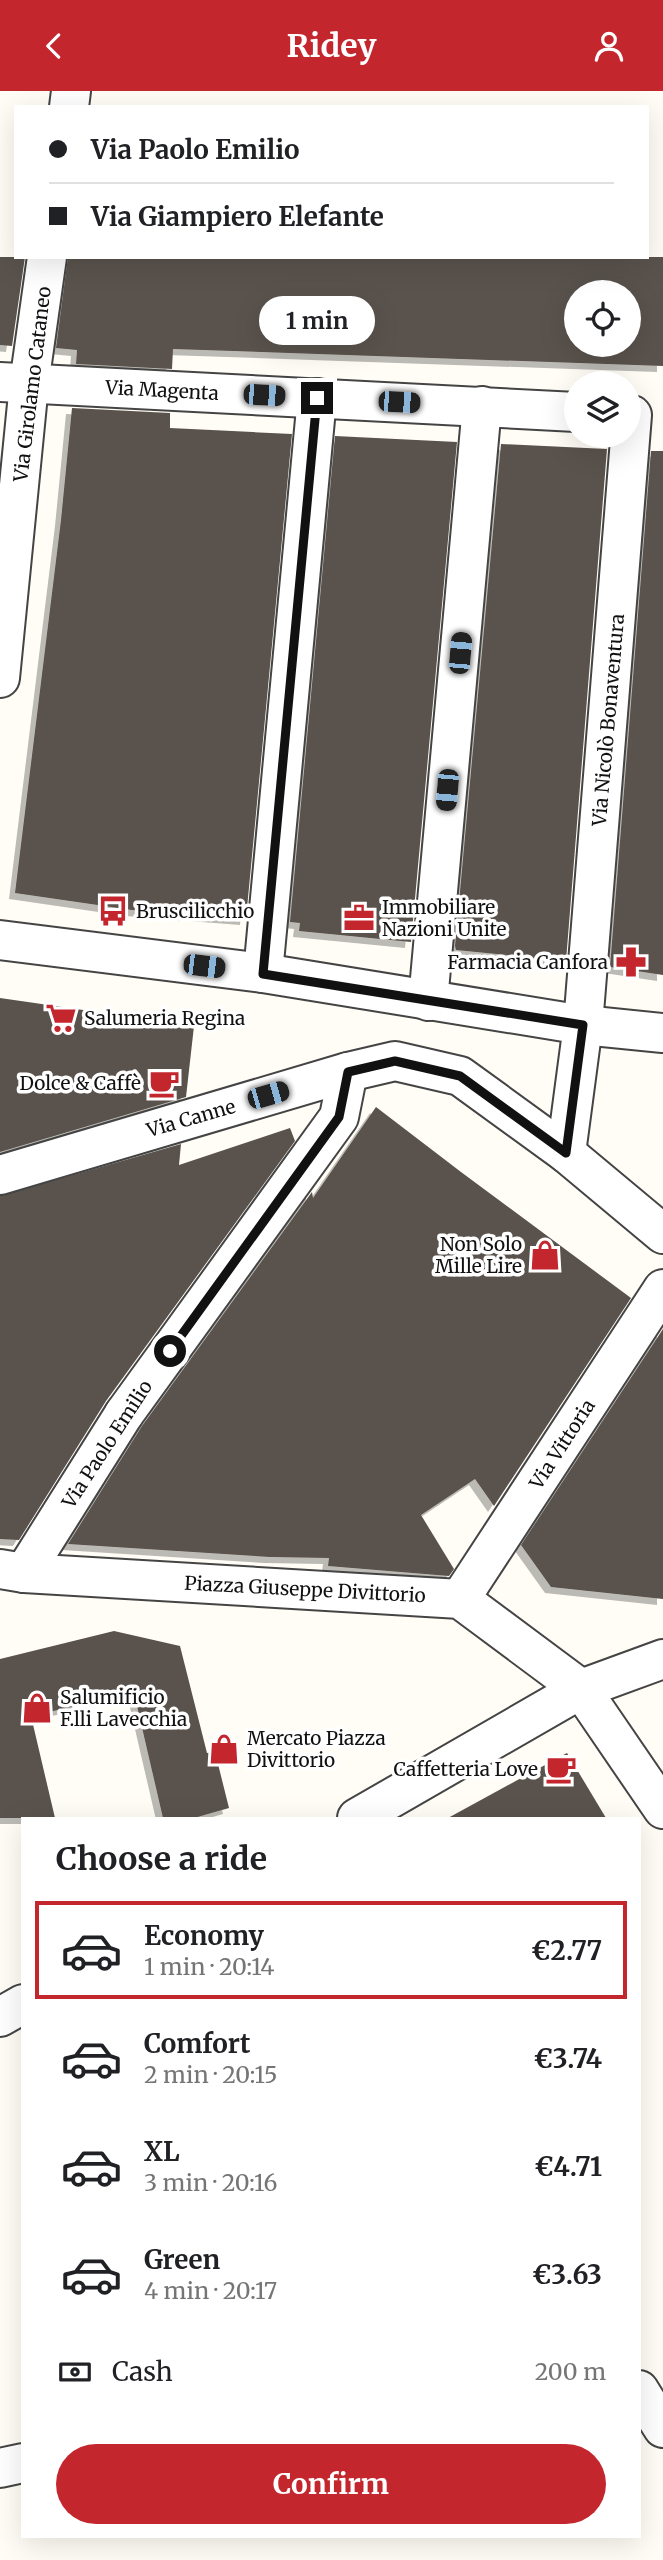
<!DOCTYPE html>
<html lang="en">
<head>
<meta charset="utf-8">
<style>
  body { margin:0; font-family:Merriweather,serif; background:#f6f6f6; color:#202124; height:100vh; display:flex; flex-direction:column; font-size:26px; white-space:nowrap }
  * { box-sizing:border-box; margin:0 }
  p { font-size:23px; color:#757577 }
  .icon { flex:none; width:38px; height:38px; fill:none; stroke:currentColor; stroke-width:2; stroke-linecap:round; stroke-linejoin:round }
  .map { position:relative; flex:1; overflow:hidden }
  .panel { position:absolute; left:21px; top:1726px; width:620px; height:721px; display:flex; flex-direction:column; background:#fff; border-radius:0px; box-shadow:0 7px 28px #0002 }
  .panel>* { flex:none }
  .guide { position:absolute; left:14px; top:14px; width:635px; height:154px; border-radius:0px; box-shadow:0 7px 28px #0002; display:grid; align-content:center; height:154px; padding:0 35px; background:#fff }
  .controls { position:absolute; left:564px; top:189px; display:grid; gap:14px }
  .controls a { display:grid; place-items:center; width:77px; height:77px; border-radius:50%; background:#fff; box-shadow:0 7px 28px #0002; font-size:35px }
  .end { position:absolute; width:32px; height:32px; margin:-16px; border:9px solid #111; background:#fff; box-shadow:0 0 0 4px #fff }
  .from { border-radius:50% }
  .bubble { position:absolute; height:49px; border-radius:24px; background:#fff; box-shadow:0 7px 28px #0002; font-size:23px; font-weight:700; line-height:49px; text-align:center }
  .car { position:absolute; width:21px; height:42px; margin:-21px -10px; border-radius:9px; box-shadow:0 0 5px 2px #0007; background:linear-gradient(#222 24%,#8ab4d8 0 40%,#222 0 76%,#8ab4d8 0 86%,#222 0) }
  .guide b { display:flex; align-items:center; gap:24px; height:66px; font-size:26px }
  .guide b+b { border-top:2px solid #e0e0e0 }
  .guide i { width:18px; height:18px; background:#202124 }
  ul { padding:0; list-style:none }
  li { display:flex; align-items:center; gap:21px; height:98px; margin:0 14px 10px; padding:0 21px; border:4px solid transparent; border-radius:0px }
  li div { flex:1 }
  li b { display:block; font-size:26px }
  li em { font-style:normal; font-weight:700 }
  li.selected { border-color:#c4262e }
  li>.icon { width:63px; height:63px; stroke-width:1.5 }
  h2 { padding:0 35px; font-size:32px; line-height:84px }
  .pay { display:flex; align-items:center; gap:18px; height:77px; padding:0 35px; font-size:26px }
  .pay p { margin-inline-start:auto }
  .button { display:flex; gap:14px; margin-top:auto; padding:14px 35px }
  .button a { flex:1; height:80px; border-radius:42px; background:#c4262e; color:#fff; font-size:28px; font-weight:700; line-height:80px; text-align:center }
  header { display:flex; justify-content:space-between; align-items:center; height:91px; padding:0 35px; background:#c4262e; color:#fff; font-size:32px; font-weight:700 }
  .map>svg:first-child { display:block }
  .building { fill:#5a524d; fill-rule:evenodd; filter:url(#shadow) }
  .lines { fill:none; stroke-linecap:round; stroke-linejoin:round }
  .pedestrian-casing { stroke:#444; stroke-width:42 }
  .minor-casing { stroke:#444; stroke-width:42 }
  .tertiary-casing { stroke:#444; stroke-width:42 }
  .pedestrian { stroke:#fff; stroke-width:38 }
  .minor { stroke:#fff; stroke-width:38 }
  .tertiary { stroke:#fff; stroke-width:38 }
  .route { stroke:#111; stroke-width:9 }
  .labels { text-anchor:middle; stroke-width:7; stroke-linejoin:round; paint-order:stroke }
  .street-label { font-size:19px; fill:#111; stroke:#fff }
  .poi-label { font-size:19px; fill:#111; stroke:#fff; text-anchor:start }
</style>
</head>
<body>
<header><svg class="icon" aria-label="back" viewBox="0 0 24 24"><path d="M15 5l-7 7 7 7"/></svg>Ridey<svg class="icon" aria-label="person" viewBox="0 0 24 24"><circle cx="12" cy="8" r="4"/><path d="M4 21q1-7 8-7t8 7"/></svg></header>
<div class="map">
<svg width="663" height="2469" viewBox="0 0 663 2469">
  <defs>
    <filter id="shadow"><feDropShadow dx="-6" dy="6" stdDeviation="0" flood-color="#0004"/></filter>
  </defs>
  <rect width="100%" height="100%" fill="#fffdf5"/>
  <g class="building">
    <polygon points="0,166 25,166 12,255 0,254"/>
    <path d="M 68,166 L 663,166 L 663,275 L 173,258 L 172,278 L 76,273 L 77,259 L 56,257 ZM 576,201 L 628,201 L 628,254 L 576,254 Z"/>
    <polygon points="72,317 170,322 170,337 292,343 246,828 132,819 15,802 61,429"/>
    <polygon points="335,345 457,351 411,851 299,840 300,832 290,831"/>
    <polygon points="501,353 607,358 566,870 456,859 455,855"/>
    <polygon points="651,360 663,360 663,884 610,876"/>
    <polygon points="0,907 194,935 186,1006 0,1061"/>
    <polygon points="376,1016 461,1081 631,1207 494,1415 475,1388 421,1424 454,1478 449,1485 328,1475 329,1467 270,1466 68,1453 142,1335 312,1101 313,1107"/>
    <polygon points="290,1037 295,1050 106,1310 19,1449 0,1448 0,1105 181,1053 179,1074"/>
    <polygon points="663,1238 663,1508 551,1496 521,1454"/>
    <polygon points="114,1540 180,1555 207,1662 215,1661 229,1717 194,1727 163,1727 134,1602 31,1625 55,1727 0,1727 0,1568"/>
    <polygon points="567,1662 606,1727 448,1727"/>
  </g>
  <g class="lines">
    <g class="pedestrian-casing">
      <polyline id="pedestrian" points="24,1482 124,1323"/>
    </g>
    <g class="minor-casing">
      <g id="minor">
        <polyline points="69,16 71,0"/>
        <polyline points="0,291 576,321"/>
        <polyline points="0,587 29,293 47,166"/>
        <polyline points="263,882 317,307"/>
        <polyline points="428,910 482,315"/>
        <polyline points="566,1062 583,934 632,324"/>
        <polyline points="0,1084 348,981 395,970 460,985 566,1062 663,1143"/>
        <polyline points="124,1323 339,1026 348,981"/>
        <polyline points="0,1478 24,1482 460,1508 581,1598 663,1718"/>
        <polyline points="460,1508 663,1198"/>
        <polyline points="357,1727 581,1598 663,1568"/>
        <polyline points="0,1926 23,1913"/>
        <polyline points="639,2299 663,2337"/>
        <polyline points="0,2377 23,2372"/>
      </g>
    </g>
    <g class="tertiary-casing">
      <polyline id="tertiary" points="0,849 263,882 583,934 663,942"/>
    </g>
    <use href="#pedestrian" class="pedestrian"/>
    <use href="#minor" class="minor"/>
    <use href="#tertiary" class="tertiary"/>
  </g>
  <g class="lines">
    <polyline class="route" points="170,1260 339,1026 348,981 395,970 460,985 566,1062 583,934 263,883 317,307"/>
  </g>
  <defs>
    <g id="bus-bare" transform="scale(2.415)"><path d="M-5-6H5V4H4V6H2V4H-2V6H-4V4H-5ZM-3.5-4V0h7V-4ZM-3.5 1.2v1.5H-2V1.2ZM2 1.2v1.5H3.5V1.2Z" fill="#c4262e" stroke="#fff" stroke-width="2.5" paint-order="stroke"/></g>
    <g id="office-bare" transform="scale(2.415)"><path d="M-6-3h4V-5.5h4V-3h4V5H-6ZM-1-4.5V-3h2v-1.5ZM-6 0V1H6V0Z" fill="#c4262e" stroke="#fff" stroke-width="2.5" paint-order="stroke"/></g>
    <g id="pharmacy-bare" transform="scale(2.415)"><path d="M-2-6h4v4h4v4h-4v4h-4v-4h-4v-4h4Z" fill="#c4262e" stroke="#fff" stroke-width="2.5" paint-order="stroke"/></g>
    <g id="supermarket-bare" transform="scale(2.415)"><path d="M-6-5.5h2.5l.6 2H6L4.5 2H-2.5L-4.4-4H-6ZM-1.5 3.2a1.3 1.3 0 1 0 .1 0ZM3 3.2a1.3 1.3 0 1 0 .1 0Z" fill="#c4262e" stroke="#fff" stroke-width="2.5" paint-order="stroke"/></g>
    <g id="cafe-bare" transform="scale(2.415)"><path d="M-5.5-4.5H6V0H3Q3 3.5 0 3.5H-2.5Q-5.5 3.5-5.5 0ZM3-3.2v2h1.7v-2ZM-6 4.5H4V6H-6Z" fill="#c4262e" stroke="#fff" stroke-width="2.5" paint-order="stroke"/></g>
    <g id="shop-bare" transform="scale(2.415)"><path d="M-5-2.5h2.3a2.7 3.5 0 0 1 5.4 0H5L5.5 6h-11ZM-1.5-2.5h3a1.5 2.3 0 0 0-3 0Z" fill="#c4262e" stroke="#fff" stroke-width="2.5" paint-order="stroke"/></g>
  </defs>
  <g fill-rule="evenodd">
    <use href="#bus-bare" x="113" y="820"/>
    <use href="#office-bare" x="359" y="827"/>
    <use href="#pharmacy-bare" x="631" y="871"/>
    <use href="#supermarket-bare" x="61" y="927"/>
    <use href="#cafe-bare" x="164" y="992"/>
    <use href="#shop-bare" x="545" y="1164"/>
    <use href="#shop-bare" x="37" y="1617"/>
    <use href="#shop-bare" x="224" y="1658"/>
    <use href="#cafe-bare" x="561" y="1678"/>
  </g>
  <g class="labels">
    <g class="street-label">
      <text transform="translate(32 293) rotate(-83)" y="7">Via Girolamo Cataneo</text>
      <text transform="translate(162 299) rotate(3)" y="7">Via Magenta</text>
      <text transform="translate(608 629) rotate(-85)" y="7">Via Nicolò Bonaventura</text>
      <text transform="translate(191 1027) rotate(-16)" y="7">Via Canne</text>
      <text transform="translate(107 1353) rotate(-57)" y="7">Via Paolo Emilio</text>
      <text transform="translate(562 1353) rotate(-57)" y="7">Via Vittoria</text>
      <text transform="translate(305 1498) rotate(3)" y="7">Piazza Giuseppe Divittorio</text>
    </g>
    <g class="poi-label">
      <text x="382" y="823">Immobiliare<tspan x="382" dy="22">Nazioni Unite</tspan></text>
      <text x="136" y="827">Bruscilicchio</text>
      <text x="608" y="878" text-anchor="end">Farmacia Canfora</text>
      <text x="84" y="934">Salumeria Regina</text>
      <text x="141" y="999" text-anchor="end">Dolce &amp; Caffè</text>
      <text x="522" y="1160" text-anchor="end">Non Solo<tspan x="522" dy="22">Mille Lire</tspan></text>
      <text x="60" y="1613">Salumificio<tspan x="60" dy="22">F.lli Lavecchia</tspan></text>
      <text x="247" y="1654">Mercato Piazza<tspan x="247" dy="22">Divittorio</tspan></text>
      <text x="538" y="1685" text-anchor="end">Caffetteria Love</text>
    </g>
  </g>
</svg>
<div class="controls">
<a><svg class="icon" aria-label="locate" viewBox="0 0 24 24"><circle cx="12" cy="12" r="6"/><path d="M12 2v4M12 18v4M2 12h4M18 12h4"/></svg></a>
<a><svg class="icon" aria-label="layers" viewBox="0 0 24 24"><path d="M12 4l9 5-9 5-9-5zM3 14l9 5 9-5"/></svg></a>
</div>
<i class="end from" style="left:170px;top:1260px"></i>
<i class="end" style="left:317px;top:307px"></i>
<div class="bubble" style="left:259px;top:205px;width:116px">1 min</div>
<i class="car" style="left:264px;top:304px;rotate:93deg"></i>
<i class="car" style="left:399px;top:311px;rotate:93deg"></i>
<i class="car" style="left:460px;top:562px;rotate:5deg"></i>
<i class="car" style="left:447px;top:699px;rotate:185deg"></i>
<i class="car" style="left:204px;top:875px;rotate:97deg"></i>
<i class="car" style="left:268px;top:1004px;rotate:74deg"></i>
<div class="guide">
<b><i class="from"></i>Via Paolo Emilio</b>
<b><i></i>Via Giampiero Elefante</b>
</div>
<section class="panel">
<h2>Choose a ride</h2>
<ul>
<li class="selected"><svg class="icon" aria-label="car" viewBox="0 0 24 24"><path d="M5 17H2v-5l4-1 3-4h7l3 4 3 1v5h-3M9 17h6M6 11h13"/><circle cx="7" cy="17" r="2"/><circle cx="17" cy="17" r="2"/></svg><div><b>Economy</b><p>1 min · 20:14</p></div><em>€2.77</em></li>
<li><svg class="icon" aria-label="car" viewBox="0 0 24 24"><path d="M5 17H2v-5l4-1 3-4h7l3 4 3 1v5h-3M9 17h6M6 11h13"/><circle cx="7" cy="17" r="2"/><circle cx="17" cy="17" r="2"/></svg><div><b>Comfort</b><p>2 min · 20:15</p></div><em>€3.74</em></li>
<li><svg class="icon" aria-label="car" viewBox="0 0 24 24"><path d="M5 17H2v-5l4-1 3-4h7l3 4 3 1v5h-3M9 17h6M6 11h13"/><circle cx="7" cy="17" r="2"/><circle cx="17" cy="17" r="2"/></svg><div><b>XL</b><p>3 min · 20:16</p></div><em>€4.71</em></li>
<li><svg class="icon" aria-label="car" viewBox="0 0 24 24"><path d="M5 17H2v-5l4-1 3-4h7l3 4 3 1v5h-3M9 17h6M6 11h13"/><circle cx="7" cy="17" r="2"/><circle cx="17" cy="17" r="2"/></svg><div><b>Green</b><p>4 min · 20:17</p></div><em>€3.63</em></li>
</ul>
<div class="pay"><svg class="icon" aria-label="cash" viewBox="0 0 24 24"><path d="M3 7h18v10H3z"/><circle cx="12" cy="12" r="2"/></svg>Cash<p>200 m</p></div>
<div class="button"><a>Confirm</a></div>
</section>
</div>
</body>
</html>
